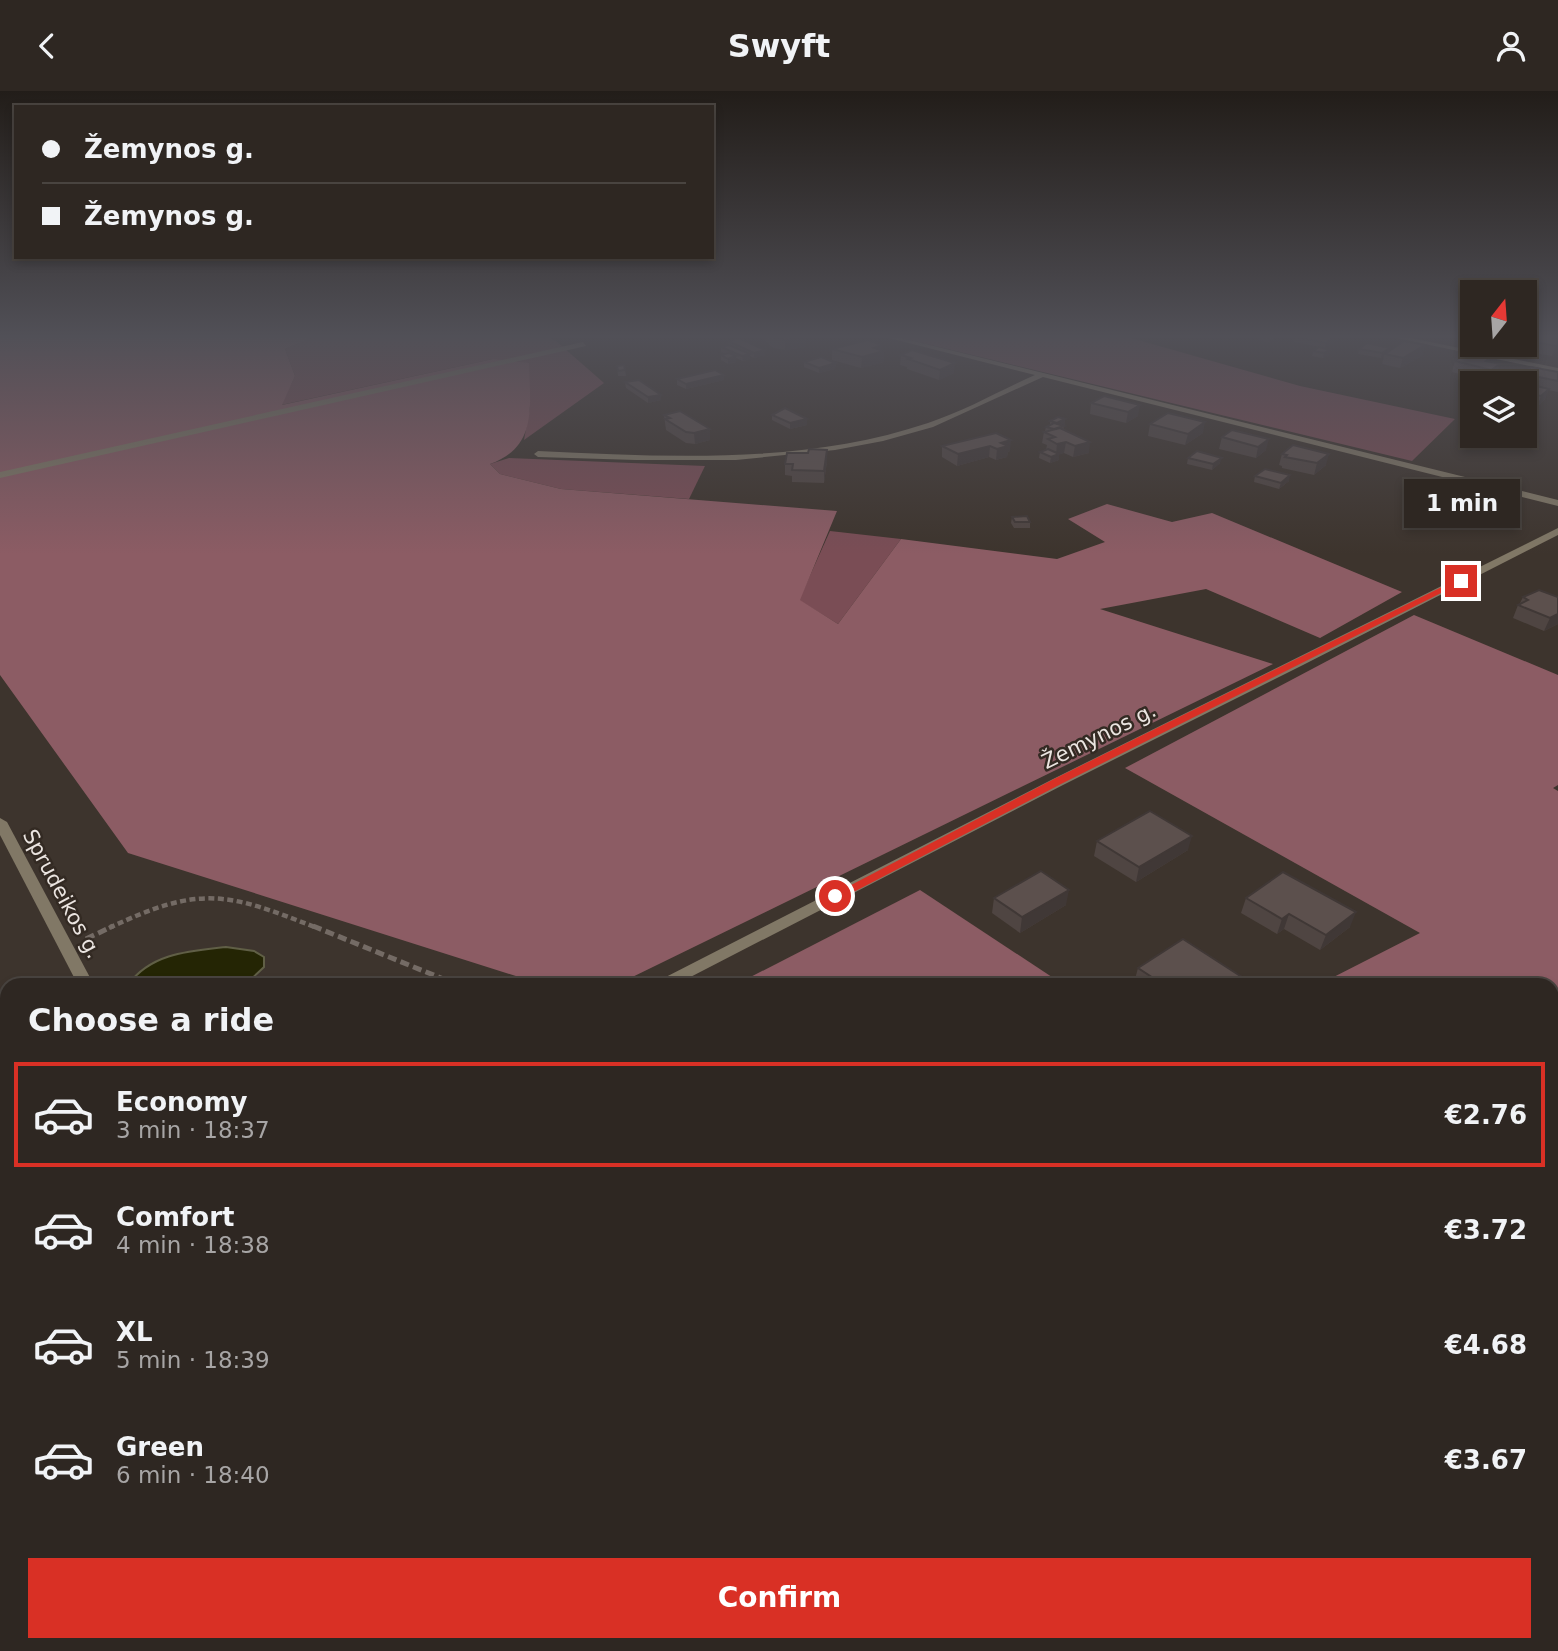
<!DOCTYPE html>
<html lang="en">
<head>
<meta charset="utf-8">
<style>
  body { margin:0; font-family:"DejaVu Sans",sans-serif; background:#362f2a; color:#f1f3f6; height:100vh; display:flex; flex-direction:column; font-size:26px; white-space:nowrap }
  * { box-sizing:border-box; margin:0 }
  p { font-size:23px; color:#a7a5a5 }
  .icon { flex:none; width:38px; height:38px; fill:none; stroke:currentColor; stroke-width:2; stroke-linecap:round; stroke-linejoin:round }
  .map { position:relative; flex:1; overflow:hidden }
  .side { position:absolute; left:0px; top:887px; width:1559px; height:674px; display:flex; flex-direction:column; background:#2e2722; border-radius:21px 21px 0 0; box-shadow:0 4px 10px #0003,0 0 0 2px #494440 }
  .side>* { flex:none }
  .top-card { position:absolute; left:14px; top:14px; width:700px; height:154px; border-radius:0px; box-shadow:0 4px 10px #0003,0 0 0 2px #494440; display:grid; align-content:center; height:154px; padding:0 28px; background:#2e2722 }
  .needle { width:46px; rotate:17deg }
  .tools { position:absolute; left:1460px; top:189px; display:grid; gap:14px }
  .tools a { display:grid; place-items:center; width:77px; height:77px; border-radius:0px; background:#2e2722; box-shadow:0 4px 10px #0003,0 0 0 2px #494440; font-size:35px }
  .end { position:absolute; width:32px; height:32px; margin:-16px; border:9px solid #d93025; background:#fff; box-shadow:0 0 0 4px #fff }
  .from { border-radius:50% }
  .bubble { position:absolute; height:49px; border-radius:0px; background:#2e2722; box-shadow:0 4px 10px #0003,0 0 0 2px #494440; font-size:23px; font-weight:700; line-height:49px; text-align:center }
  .top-card b { display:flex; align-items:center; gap:24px; height:66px; font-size:26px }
  .top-card b+b { border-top:2px solid #494440 }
  .top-card i { width:18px; height:18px; background:#f1f3f6 }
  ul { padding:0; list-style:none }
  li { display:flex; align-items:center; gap:21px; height:105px; margin:0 14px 10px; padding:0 14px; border:4px solid transparent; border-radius:0px }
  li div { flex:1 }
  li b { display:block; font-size:26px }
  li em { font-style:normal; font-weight:700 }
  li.active { border-color:#d93025 }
  li>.icon { width:63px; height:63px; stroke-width:1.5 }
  h2 { padding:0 28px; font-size:32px; line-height:84px }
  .cta { display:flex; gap:14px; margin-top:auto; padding:14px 28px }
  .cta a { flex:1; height:80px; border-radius:0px; background:#d93025; color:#fff; font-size:28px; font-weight:700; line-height:80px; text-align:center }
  header { display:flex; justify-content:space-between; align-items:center; height:91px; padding:0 28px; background:#2e2722; font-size:32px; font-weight:700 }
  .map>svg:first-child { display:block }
  .green { fill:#7a4d55 }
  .forest { fill:#8c5c64 }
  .water { fill:#242504; stroke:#605f46; stroke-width:2 }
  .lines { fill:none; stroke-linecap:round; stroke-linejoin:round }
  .path-far1 { stroke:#746b65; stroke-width:4.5; stroke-dasharray:6 3.5; stroke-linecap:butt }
  .path { stroke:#746b65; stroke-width:5; stroke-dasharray:9 4.5; stroke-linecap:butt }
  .minor { fill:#817866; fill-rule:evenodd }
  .wall { fill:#4f4542 }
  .shaded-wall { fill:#403836 }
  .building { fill:#5c504d; stroke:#403836; stroke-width:2 }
  .route { fill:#d93025 }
  .labels { text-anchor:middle; stroke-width:5; stroke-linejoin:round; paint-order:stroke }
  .street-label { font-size:21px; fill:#ebe5e1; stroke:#332a23 }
</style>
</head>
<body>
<header><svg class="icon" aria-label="back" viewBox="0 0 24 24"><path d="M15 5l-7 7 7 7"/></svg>Swyft<svg class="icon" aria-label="person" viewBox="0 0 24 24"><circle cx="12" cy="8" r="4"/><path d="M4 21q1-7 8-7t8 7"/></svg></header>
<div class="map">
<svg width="1558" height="1560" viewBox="0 0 1558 1560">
  <rect width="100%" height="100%" fill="#3d342d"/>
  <g class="green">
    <polygon points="316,245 546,245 556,250 604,292 524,349 530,316 493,268 281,314 295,285 285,258"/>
    <polygon points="894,245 1124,245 1300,295 1455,328 1412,370"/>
    <polygon points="509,367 705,375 689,408 561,398 500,383 490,373"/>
    <polygon points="830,440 901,448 838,533 799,509"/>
  </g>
  <g class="forest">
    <path d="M 0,245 L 316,245 L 285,258 L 295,285 L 282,314 L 493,268 L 529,272 C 530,315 538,356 490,373 L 500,383 L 561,398 L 837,420 L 800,509 L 838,533 L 901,448 L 1057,468 L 1105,451 L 1068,428 L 1107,413 L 1172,431 L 1212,422 L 1402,501 L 1320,547 L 1206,498 L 1100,518 L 1273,573 L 616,894 L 544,894 L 128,762 L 0,584 Z"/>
    <polygon points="1414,524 1558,584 1558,694 1553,697 1558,700 1558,1013 1552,1018 1552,894 1318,894 1420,842 1125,677"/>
    <polygon points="920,799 1064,894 735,894"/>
    <polygon points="7,1270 7,1554 1552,1554 1552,1297 1558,1301 1558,1560 0,1560 0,1273"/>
  </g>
  <g class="water">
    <path d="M 226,856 L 254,860 L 264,866 L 264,876 L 245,894 L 128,894 C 151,862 190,860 226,856 Z"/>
    <polygon points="7,930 7,992 0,996 0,932"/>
  </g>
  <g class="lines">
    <path class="path-far1" d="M 109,837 C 200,794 226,801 317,837"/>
    <g class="path">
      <polyline points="313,835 458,894"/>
      <polyline points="86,848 113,835"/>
    </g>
    <g class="minor">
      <path d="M 881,245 L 893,245 L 1558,409 L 1558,415 L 1043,286 L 933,336 L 883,350 L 835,359 L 736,369 L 636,369 L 538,366 L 534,363 L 538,360 C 668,366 803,374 928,332 C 965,320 999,300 1035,284 Z"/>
      <polygon points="1387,245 1401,245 1558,277 1558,281"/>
      <polygon points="583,251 586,255 0,387 0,381"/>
      <polygon points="1558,437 1558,444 1303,574 1063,694 675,894 655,894 658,890 1053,688"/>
      <polygon points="0,727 7,731 94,894 78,894 0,744"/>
      <polygon points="1558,1059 1558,1075 1552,1077 1552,1061"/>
      <polygon points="7,1218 7,1237 0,1240 0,1221"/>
    </g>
  </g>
  <g class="wall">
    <polygon points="766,245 804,245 806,246 806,256 785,259 774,257 769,254 769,252 766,251"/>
    <polygon points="1260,245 1274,245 1273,248 1269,251 1259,249"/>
    <polygon points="1524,245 1558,247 1558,260 1552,265 1515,258 1517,254 1524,254"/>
    <polygon points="1295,246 1334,246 1333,251 1325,257 1294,251"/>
    <polygon points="728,250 765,264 754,267 750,265 750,268 743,270 736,267 736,271 728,273 721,269 721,264 726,263 721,261 721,256 728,255"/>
    <polygon points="1425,254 1422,265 1400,277 1382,273 1384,265 1381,267 1358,263 1359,258 1390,257 1390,260"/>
    <polygon points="832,258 882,260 884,260 884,271 861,277 832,269"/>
    <polygon points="912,259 954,282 939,289 907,278 907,276 900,274 901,264"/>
    <polygon points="1330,259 1329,264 1323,267 1312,265 1313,260"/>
    <polygon points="1455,270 1489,270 1500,273 1496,283 1488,290 1452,281"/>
    <polygon points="804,271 836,272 835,278 819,282 804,276"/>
    <polygon points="617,275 625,279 626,285 618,285"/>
    <polygon points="1558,281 1558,301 1548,299 1545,308 1537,316 1524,313 1524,292 1521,292 1524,283"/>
    <polygon points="677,288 724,289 686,298 677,294"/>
    <polygon points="625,291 661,304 661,309 648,312 626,297"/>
    <polygon points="1104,305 1138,325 1126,332 1090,323 1091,312"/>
    <polygon points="664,324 710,349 695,353 686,352 666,339"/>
    <polygon points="772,324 807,334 790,338 772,329"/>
    <polygon points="1065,328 1065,334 1063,334 1064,339 1089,362 1073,366 1064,362 1059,363 1059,369 1050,372 1039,367 1040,361 1046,359 1047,354 1042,352 1044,341 1045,340 1046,336 1050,334 1050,330"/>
    <polygon points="1150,333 1203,342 1185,354 1148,345"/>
    <polygon points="1232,339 1266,359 1256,367 1219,358 1222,346"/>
    <polygon points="996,342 1010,360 1008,361 1007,366 996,369 989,366 957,375 942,366 942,355"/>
    <polygon points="1282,363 1326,374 1314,384 1282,377 1282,375 1279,374"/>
    <polygon points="1188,367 1220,372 1212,379 1187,373"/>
    <polygon points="827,370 824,392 792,391 792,385 785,384 785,373"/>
    <polygon points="1255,385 1289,390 1279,398 1254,391"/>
    <polygon points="1422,399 1494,401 1490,413 1482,422 1478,421 1470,430 1464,429 1458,436 1435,431 1441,417 1418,411"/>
    <polygon points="1012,426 1030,431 1030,437 1014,437 1011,432"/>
    <polygon points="1523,506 1558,506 1558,533 1544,540 1513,527 1518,514 1520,512"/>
    <polygon points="1097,750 1188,759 1136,791 1094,765"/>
    <polygon points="994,807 1066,814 1020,842 992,822"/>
    <polygon points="1246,807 1350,836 1320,859 1284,838 1277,843 1241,822"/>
    <polygon points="1138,877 1246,894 1138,894 1134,892"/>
  </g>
  <g class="shaded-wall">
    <polygon points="806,246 806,256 785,259 785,249"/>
    <polygon points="1334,246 1333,251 1325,257 1326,252"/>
    <polygon points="1558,253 1558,260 1552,265 1556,255"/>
    <polygon points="882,254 882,261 884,260 884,271 861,277 862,266 874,257"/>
    <polygon points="1425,254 1422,265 1400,277 1403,267"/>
    <polygon points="1390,257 1389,262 1385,263 1384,265 1381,267 1382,262"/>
    <polygon points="765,259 765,264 754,267 754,262"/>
    <polygon points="1330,259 1329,264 1323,267 1324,262"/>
    <polygon points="750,263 750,268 743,270 742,265"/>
    <polygon points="736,265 736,271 728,273 728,268"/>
    <polygon points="836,272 835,278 819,282 819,277"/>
    <polygon points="955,272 954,282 939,289 940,279"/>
    <polygon points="1500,273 1496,283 1488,290 1491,279"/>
    <polygon points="724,284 724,289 686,298 686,293"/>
    <polygon points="1549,298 1545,308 1537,316 1541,305"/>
    <polygon points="661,304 661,309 648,312 648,306"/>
    <polygon points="1140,314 1138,325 1126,332 1128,321"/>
    <polygon points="807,328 807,334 790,338 790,332"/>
    <polygon points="1065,328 1065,334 1057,337 1057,332"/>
    <polygon points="1205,331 1203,342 1185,354 1188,343"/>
    <polygon points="710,338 710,349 695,353 694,342"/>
    <polygon points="1269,348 1266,359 1256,367 1258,356"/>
    <polygon points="1011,349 1010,360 1008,361 1007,366 996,369 997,358 1001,352"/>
    <polygon points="1066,351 1064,362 1059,363 1059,369 1050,372 1051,366 1056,364 1057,353"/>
    <polygon points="1090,351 1089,362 1073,366 1075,355"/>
    <polygon points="990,355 989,366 957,375 958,363"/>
    <polygon points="827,359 827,370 824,392 824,380"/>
    <polygon points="1329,363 1326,374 1314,384 1317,372"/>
    <polygon points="1222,367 1220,372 1212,379 1213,373"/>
    <polygon points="1290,384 1289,390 1279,398 1281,392"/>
    <polygon points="1494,401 1490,413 1482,422 1487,410"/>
    <polygon points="1482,409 1478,421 1470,430 1474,418"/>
    <polygon points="1468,417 1464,429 1458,436 1462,424"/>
    <polygon points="1558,523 1558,533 1544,540 1550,527"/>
    <polygon points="1192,745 1188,759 1136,791 1139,776"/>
    <polygon points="1069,799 1066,814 1020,842 1022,826"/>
    <polygon points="1356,821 1350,836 1320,859 1326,844"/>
    <polygon points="1289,823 1284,838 1277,843 1282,828"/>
  </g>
  <g class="building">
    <polygon points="770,245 804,245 806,246 785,249"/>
    <polygon points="1297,245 1328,245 1334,246 1326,252 1295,246"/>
    <polygon points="1524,245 1545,245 1558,247 1558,253 1556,255 1524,249"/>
    <polygon points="739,247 765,259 754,262 728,250"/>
    <polygon points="868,249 882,254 874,257 884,260 862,266 832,258"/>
    <polygon points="1404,250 1425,254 1403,267 1385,263"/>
    <polygon points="1367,252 1390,257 1382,262 1359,258"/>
    <polygon points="729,254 750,263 742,265 721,256"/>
    <polygon points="1319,256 1330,259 1324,262 1313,260"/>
    <polygon points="912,259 955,272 940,279 908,268 911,267 901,264"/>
    <polygon points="729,262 736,265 728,268 721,264"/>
    <polygon points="1466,262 1490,267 1486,270 1500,273 1491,279 1455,270"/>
    <polygon points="821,266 836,272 819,277 804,271"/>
    <polygon points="624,274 625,279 618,280 617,275"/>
    <polygon points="1531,276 1558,281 1558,290 1524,283"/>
    <polygon points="715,279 724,284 686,293 677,288"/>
    <polygon points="639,289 661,304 648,306 625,291"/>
    <polygon points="1507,289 1523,292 1503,292"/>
    <polygon points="1524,292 1549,298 1541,305 1524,302"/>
    <polygon points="1104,305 1140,314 1128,321 1091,312"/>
    <polygon points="785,317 807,328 790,332 772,324"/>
    <polygon points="680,320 710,338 694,342 686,341 665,328 670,327 664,324"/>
    <polygon points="1168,322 1205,331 1188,343 1150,333"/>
    <polygon points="1058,326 1065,328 1057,332 1050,330"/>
    <polygon points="1054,332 1064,335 1054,338 1046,336"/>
    <polygon points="1060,337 1090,351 1075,355 1066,351 1057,353 1048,348 1055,346 1044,341"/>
    <polygon points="1232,339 1269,348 1258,356 1222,346"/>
    <polygon points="996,342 1011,349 1001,352 1008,355 997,358 990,355 958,363 942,355"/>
    <polygon points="1293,354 1329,363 1317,372 1285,366 1287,364 1282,363"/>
    <polygon points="809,358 827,359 824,380 792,379 793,373 785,373 787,362 808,362"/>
    <polygon points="1048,358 1059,363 1051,366 1040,361"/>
    <polygon points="1197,360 1222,367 1213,373 1188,367"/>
    <polygon points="1265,378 1290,384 1281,392 1255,385"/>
    <polygon points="1434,387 1494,401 1487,410 1482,409 1474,418 1468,417 1462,424 1439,418 1450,406 1422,399"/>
    <polygon points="1027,425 1030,431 1015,431 1012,426"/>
    <polygon points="1539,499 1558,506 1558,523 1550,527 1518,514 1528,509 1523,506"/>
    <polygon points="1150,720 1192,745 1139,776 1097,750"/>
    <polygon points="1041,780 1069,799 1022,826 994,807"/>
    <polygon points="1283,781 1356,821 1326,844 1289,823 1282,828 1246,807"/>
    <polygon points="1183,848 1248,890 1241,894 1195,894 1190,891 1185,894 1164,894 1138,877"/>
  </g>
  <linearGradient id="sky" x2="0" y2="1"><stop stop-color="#221d19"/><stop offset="0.53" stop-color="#515057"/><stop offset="1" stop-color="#515057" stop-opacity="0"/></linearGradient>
  <rect width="1558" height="463" fill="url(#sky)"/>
  <polygon class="route" points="1458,488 1465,490 1061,693 840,808 835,809 830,805 1054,688"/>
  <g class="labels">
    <g class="street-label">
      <text transform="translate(1099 645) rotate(-26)" y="7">Žemynos g.</text>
      <text transform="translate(62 803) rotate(62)" y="7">Sprudeikos g.</text>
    </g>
  </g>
</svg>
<div class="tools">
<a><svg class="needle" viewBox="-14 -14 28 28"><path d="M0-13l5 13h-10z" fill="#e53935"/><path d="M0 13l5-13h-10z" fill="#a7a5a5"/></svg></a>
<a><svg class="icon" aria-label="layers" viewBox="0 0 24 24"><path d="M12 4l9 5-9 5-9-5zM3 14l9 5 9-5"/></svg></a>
</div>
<i class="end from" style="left:835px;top:805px"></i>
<i class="end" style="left:1461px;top:490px"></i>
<div class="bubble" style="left:1404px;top:388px;width:116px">1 min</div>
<div class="top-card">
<b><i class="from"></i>Žemynos g.</b>
<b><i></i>Žemynos g.</b>
</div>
<section class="side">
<h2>Choose a ride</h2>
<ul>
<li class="active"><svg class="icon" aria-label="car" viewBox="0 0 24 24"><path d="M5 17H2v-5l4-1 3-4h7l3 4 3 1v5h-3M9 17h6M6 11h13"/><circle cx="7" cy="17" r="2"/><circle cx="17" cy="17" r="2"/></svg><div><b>Economy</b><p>3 min · 18:37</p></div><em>€2.76</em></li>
<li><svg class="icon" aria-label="car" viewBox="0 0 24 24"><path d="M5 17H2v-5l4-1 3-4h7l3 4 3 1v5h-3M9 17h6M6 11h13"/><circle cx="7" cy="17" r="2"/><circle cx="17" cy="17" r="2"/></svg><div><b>Comfort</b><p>4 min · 18:38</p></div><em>€3.72</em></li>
<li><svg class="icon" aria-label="car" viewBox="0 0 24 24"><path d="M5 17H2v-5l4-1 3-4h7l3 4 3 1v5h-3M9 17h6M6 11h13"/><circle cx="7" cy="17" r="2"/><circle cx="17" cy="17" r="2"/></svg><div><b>XL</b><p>5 min · 18:39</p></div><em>€4.68</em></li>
<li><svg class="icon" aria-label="car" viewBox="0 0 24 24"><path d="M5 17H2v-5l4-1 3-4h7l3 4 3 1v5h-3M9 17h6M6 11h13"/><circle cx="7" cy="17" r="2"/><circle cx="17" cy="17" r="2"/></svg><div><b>Green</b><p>6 min · 18:40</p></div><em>€3.67</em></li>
</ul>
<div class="cta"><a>Confirm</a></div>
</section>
</div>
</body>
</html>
